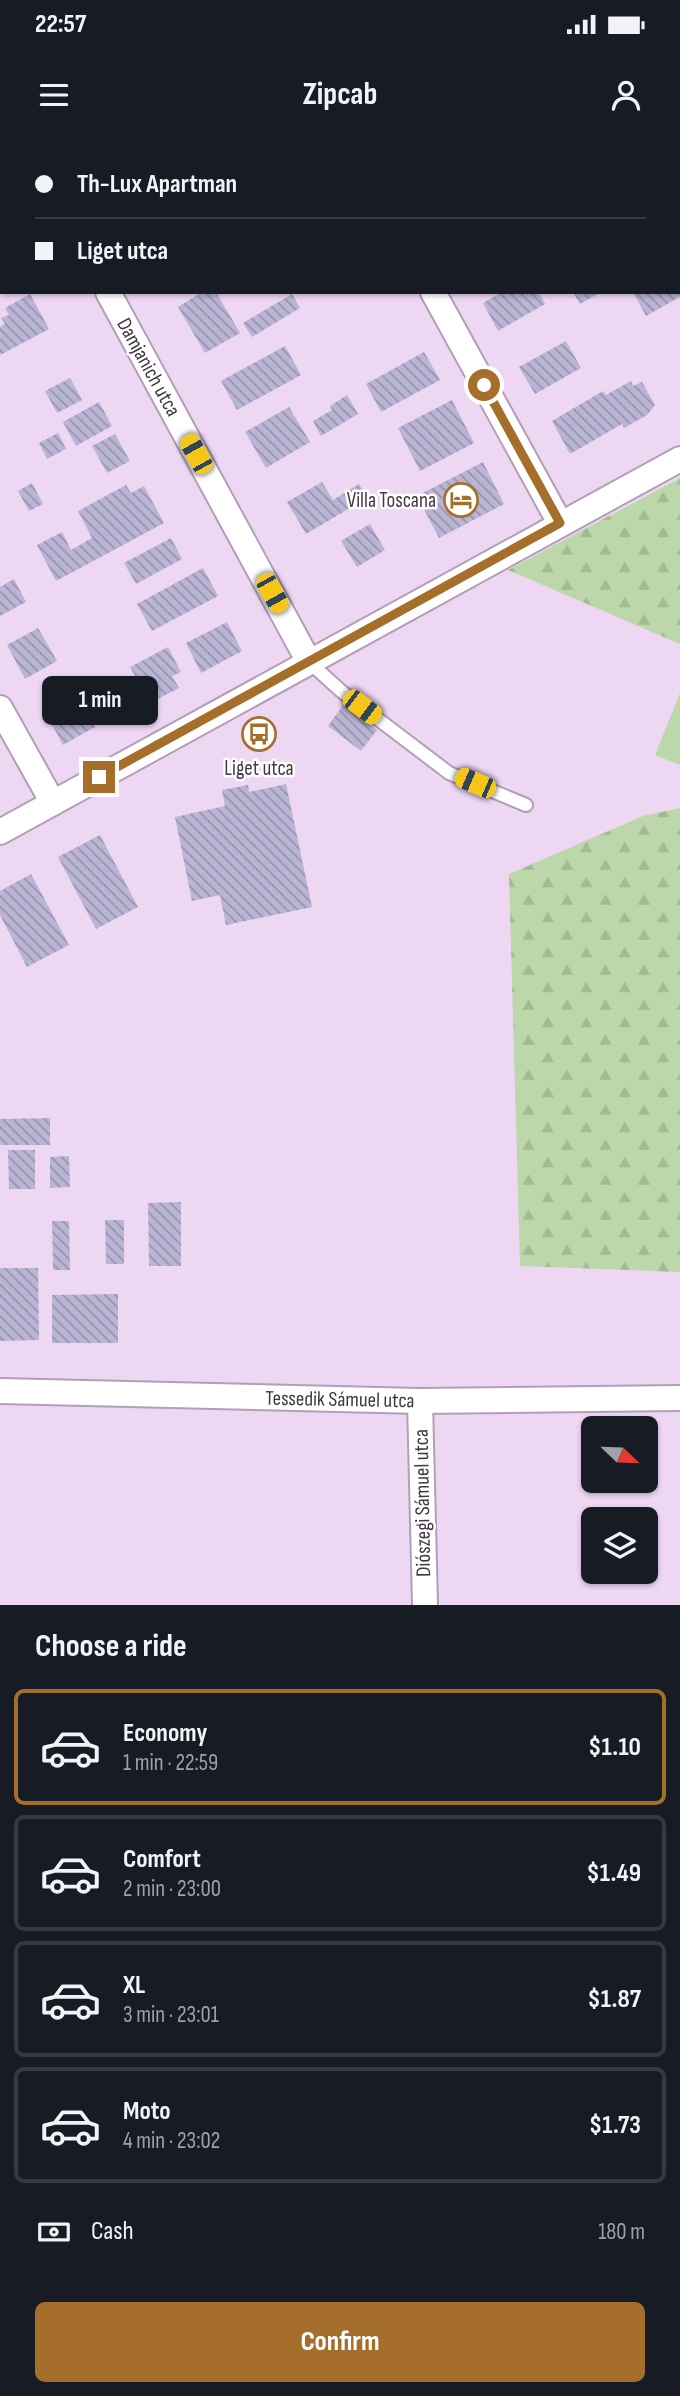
<!DOCTYPE html>
<html lang="en">
<head>
<meta charset="utf-8">
<style>
  body { margin:0; font-family:"Sofia Sans Condensed",sans-serif; background:#242831; color:#f1f3f6; height:100vh; display:flex; flex-direction:column; font-size:26px; white-space:nowrap }
  * { box-sizing:border-box; margin:0 }
  p { font-size:23px; color:#9ea1a6 }
  .icon { flex:none; width:38px; height:38px; fill:none; stroke:currentColor; stroke-width:2; stroke-linecap:round; stroke-linejoin:round }
  .map { position:relative; height:1465px; overflow:hidden }
  .sheet { display:flex; flex-direction:column; background:#171b24; flex:1 }
  .sheet>* { flex:none }
  .guide { position:absolute; left:0px; top:0px; width:681px; height:154px; box-shadow:0 2px 5px #0004; display:grid; align-content:center; height:154px; padding:0 35px; background:#171b24 }
  .needle { width:46px; rotate:113deg }
  .tools { position:absolute; left:581px; top:1276px; display:grid; gap:14px }
  .tools a { display:grid; place-items:center; width:77px; height:77px; border-radius:10px; background:#171b24; box-shadow:0 2px 5px #0004; font-size:35px }
  .end { position:absolute; width:32px; height:32px; margin:-16px; border:9px solid #a66e2b; background:#fff; box-shadow:0 0 0 4px #fff }
  .from { border-radius:50% }
  .bubble { position:absolute; height:49px; border-radius:10px; background:#171b24; box-shadow:0 2px 5px #0004; font-size:23px; font-weight:700; line-height:49px; text-align:center }
  .car { position:absolute; width:21px; height:42px; margin:-21px -10px; border-radius:9px; box-shadow:0 0 5px 2px #0007; background:linear-gradient(#f5c518 24%,#345 0 40%,#f5c518 0 76%,#345 0 86%,#f5c518 0) }
  .guide b { display:flex; align-items:center; gap:24px; height:66px; font-size:26px }
  .guide b+b { border-top:2px solid #363941 }
  .guide i { width:18px; height:18px; background:#f1f3f6 }
  ul { padding:0; list-style:none }
  li { display:flex; align-items:center; gap:21px; height:116px; margin:0 14px 10px; padding:0 21px; border:4px solid #363941; border-radius:10px }
  li div { flex:1 }
  li b { display:block; font-size:26px }
  li em { font-style:normal; font-weight:700 }
  li.current { border-color:#a66e2b }
  li>.icon { width:63px; height:63px; stroke-width:1.5 }
  h2 { padding:0 35px; font-size:32px; line-height:84px }
  .pay { display:flex; align-items:center; gap:18px; height:77px; padding:0 35px; font-size:26px }
  .pay p { margin-inline-start:auto }
  .action { display:flex; gap:14px; margin-top:auto; padding:14px 35px }
  .action a { flex:1; height:80px; border-radius:10px; background:#a66e2b; color:#fff; font-size:28px; font-weight:700; line-height:80px; text-align:center }
  .status { display:flex; justify-content:space-between; align-items:center; height:49px; padding:0 35px; background:#171b24; direction:ltr }
  .status svg { height:19px; fill:currentColor }
  header { display:flex; justify-content:space-between; align-items:center; height:91px; padding:0 35px; background:#171b24; font-size:32px; font-weight:700 }
  .map>svg:first-child { display:block }
  .green { fill:#bcd8aa }
  .forest { fill:url(#forest-firs) }
  .building { fill:url(#building-back-hatch) }
  .lines { fill:none; stroke-linecap:round; stroke-linejoin:round }
  .service-casing { stroke:#b39eb7; stroke-width:16 }
  .minor-casing { stroke:#b39eb7; stroke-width:28 }
  .service { stroke:#fff; stroke-width:12 }
  .minor { stroke:#fff; stroke-width:24 }
  .route { stroke:#a66e2b; stroke-width:9 }
  .labels { text-anchor:middle; stroke-width:5; stroke-linejoin:round; paint-order:stroke }
  .street-label { font-size:21px; fill:#413943; stroke:#fff }
  .poi-label { font-size:21px; fill:#413943; stroke:#fff; text-anchor:end }
</style>
</head>
<body>
<div class="status"><b>22:57</b><svg viewBox="0 0 49 12"><path d="M0 12V9h3v3zM5 12V6h3v6zM10 12V3h3v9zM15 12V0h3v12zM26 1h20v11H26zM47 4h2v5h-2z"/></svg></div>
<header><svg class="icon" aria-label="menu" viewBox="0 0 24 24"><path d="M4 6h16M4 12h16M4 18h16"/></svg>Zipcab<svg class="icon" aria-label="person" viewBox="0 0 24 24"><circle cx="12" cy="8" r="4"/><path d="M4 21q1-7 8-7t8 7"/></svg></header>
<div class="map">
<svg width="680" height="1465" viewBox="0 0 680 1465">
  <defs>
    <pattern id="forest-firs" width="22" height="20" patternUnits="userSpaceOnUse" patternTransform="scale(1.75)"><rect width="22" height="20" fill="#bcd8aa"/><path d="M5 1l3.5 6h-7zM16 11l3.5 6h-7z" fill="#a3ba94"/></pattern>
    <pattern id="building-back-hatch" width="6" height="6" patternUnits="userSpaceOnUse" patternTransform="scale(1.75)"><rect width="6" height="6" fill="#b9b5d4"/><path d="M-1 5l2 2M0 0l6 6M5-1l2 2" fill="none" stroke="#9894ae"/></pattern>
  </defs>
  <rect width="100%" height="100%" fill="#eed7f3"/>
  <polygon class="green" points="680,553 680,625 655,615"/>
  <g class="forest">
    <polygon points="680,338 680,504 508,430"/>
    <polygon points="680,668 680,1132 520,1126 509,734 643,676"/>
  </g>
  <g class="building">
    <polygon points="202,152 216,152 240,193 205,213 178,167"/>
    <polygon points="502,152 539,152 545,164 498,191 483,163"/>
    <polygon points="573,152 601,152 580,164"/>
    <polygon points="633,152 680,152 680,157 646,176"/>
    <polygon points="30,154 49,189 0,215 0,187 5,184 1,178 9,175 5,168"/>
    <polygon points="292,154 300,168 252,197 243,183"/>
    <polygon points="566,201 581,228 535,254 519,227"/>
    <polygon points="285,206 301,235 237,270 221,241"/>
    <polygon points="424,212 440,240 381,272 366,244"/>
    <polygon points="70,238 82,260 57,273 45,251"/>
    <polygon points="631,241 633,246 642,242 655,265 647,275 624,288 622,284 570,314 552,281 603,251 606,255"/>
    <polygon points="347,255 358,274 321,296 313,281 332,270 330,266"/>
    <polygon points="452,260 474,303 420,331 398,288"/>
    <polygon points="99,262 112,286 76,306 63,282"/>
    <polygon points="289,267 310,302 266,328 245,292"/>
    <polygon points="58,293 66,309 47,319 39,303"/>
    <polygon points="115,294 130,321 107,333 92,306"/>
    <polygon points="483,322 504,364 439,398 417,356"/>
    <polygon points="322,342 333,360 359,344 367,358 306,394 287,362"/>
    <polygon points="32,343 43,364 29,371 18,351"/>
    <polygon points="126,345 131,353 144,346 164,383 56,441 37,405 62,392 71,410 92,398 78,371"/>
    <polygon points="370,384 385,410 357,427 341,401"/>
    <polygon points="171,398 182,419 136,444 124,423"/>
    <polygon points="203,428 218,456 152,491 137,464"/>
    <polygon points="14,439 26,462 0,476 0,447"/>
    <polygon points="227,482 242,511 201,533 186,503"/>
    <polygon points="38,488 57,521 25,539 7,505"/>
    <polygon points="168,507 181,532 172,536 179,548 150,563 130,527"/>
    <polygon points="80,559 95,587 63,605 48,577"/>
    <polygon points="343,565 377,590 361,611 328,586"/>
    <polygon points="286,644 312,767 226,785 220,755 192,761 175,677 225,666 222,650 248,645 249,652"/>
    <polygon points="100,695 138,767 96,789 58,717"/>
    <polygon points="31,734 69,805 27,827 0,775 0,751"/>
    <polygon points="50,978 50,1005 0,1005 0,979"/>
    <polygon points="8,1010 35,1010 35,1049 9,1049"/>
    <polygon points="69,1016 70,1047 50,1048 50,1017"/>
    <polygon points="181,1062 181,1126 149,1126 148,1063"/>
    <polygon points="105,1080 124,1080 124,1124 106,1124"/>
    <polygon points="52,1081 69,1081 70,1130 53,1130"/>
    <polygon points="0,1128 38,1128 39,1200 0,1201"/>
    <polygon points="118,1154 118,1203 52,1203 52,1155"/>
  </g>
  <g class="lines">
    <g class="service-casing">
      <polyline id="service" points="309,522 341,551 449,633 526,665"/>
    </g>
    <g class="minor-casing">
      <g id="minor">
        <polyline points="25,0 26,2"/>
        <polyline points="350,0 351,2"/>
        <polyline points="108,152 309,522"/>
        <polyline points="433,152 560,383"/>
        <polyline points="0,568 53,663"/>
        <polyline points="0,692 680,319"/>
        <polyline points="0,1251 420,1261 680,1258"/>
        <polyline points="420,1261 425,1465"/>
      </g>
    </g>
    <use href="#service" class="service"/>
    <use href="#minor" class="minor"/>
  </g>
  <g class="lines">
    <polyline class="route" points="99,637 560,383 484,245"/>
  </g>
  <defs>
    <g id="hotel-ring" transform="scale(1.75)"><circle r="9.5" fill="#fff" stroke="#a66e2b" stroke-width="1.5"/><path d="M-6-4.5h1.5V1H6V5H4.5V3h-9V5H-6ZM-4 0a1.8 1.8 0 1 1 3.6 0ZM.5 0V-2.5h3Q6-2.5 6 0Z" fill="#a66e2b"/></g>
    <g id="bus-ring" transform="scale(1.75)"><circle r="9.5" fill="#fff" stroke="#a66e2b" stroke-width="1.5"/><path d="M-5-6H5V4H4V6H2V4H-2V6H-4V4H-5ZM-3.5-4V0h7V-4ZM-3.5 1.2v1.5H-2V1.2ZM2 1.2v1.5H3.5V1.2Z" fill="#a66e2b"/></g>
  </defs>
  <g fill-rule="evenodd">
    <use href="#hotel-ring" x="461" y="360"/>
    <use href="#bus-ring" x="259" y="594"/>
  </g>
  <g class="labels">
    <g class="street-label">
      <text transform="translate(149 227) rotate(61)" y="7">Damjanich utca</text>
      <text transform="translate(340 1259) rotate(1)" y="7">Tessedik Sámuel utca</text>
      <text transform="translate(422 1363) rotate(-91)" y="7">Diószegi Sámuel utca</text>
    </g>
    <g class="poi-label">
      <text x="436" y="367">Villa Toscana</text>
      <text x="259" y="635" text-anchor="middle">Liget utca</text>
    </g>
  </g>
</svg>
<div class="tools">
<a><svg class="needle" viewBox="-14 -14 28 28"><path d="M0-13l5 13h-10z" fill="#e53935"/><path d="M0 13l5-13h-10z" fill="#9ea1a6"/></svg></a>
<a><svg class="icon" aria-label="layers" viewBox="0 0 24 24"><path d="M12 4l9 5-9 5-9-5zM3 14l9 5 9-5"/></svg></a>
</div>
<i class="end from" style="left:484px;top:245px"></i>
<i class="end" style="left:99px;top:637px"></i>
<div class="bubble" style="left:42px;top:536px;width:116px">1 min</div>
<i class="car" style="left:196px;top:314px;rotate:331deg"></i>
<i class="car" style="left:272px;top:453px;rotate:151deg"></i>
<i class="car" style="left:362px;top:567px;rotate:127deg"></i>
<i class="car" style="left:475px;top:643px;rotate:293deg"></i>
<div class="guide">
<b><i class="from"></i>Th-Lux Apartman</b>
<b><i></i>Liget utca</b>
</div>
</div>
<section class="sheet">
<h2>Choose a ride</h2>
<ul>
<li class="current"><svg class="icon" aria-label="car" viewBox="0 0 24 24"><path d="M5 17H2v-5l4-1 3-4h7l3 4 3 1v5h-3M9 17h6M6 11h13"/><circle cx="7" cy="17" r="2"/><circle cx="17" cy="17" r="2"/></svg><div><b>Economy</b><p>1 min · 22:59</p></div><em>$1.10</em></li>
<li><svg class="icon" aria-label="car" viewBox="0 0 24 24"><path d="M5 17H2v-5l4-1 3-4h7l3 4 3 1v5h-3M9 17h6M6 11h13"/><circle cx="7" cy="17" r="2"/><circle cx="17" cy="17" r="2"/></svg><div><b>Comfort</b><p>2 min · 23:00</p></div><em>$1.49</em></li>
<li><svg class="icon" aria-label="car" viewBox="0 0 24 24"><path d="M5 17H2v-5l4-1 3-4h7l3 4 3 1v5h-3M9 17h6M6 11h13"/><circle cx="7" cy="17" r="2"/><circle cx="17" cy="17" r="2"/></svg><div><b>XL</b><p>3 min · 23:01</p></div><em>$1.87</em></li>
<li><svg class="icon" aria-label="car" viewBox="0 0 24 24"><path d="M5 17H2v-5l4-1 3-4h7l3 4 3 1v5h-3M9 17h6M6 11h13"/><circle cx="7" cy="17" r="2"/><circle cx="17" cy="17" r="2"/></svg><div><b>Moto</b><p>4 min · 23:02</p></div><em>$1.73</em></li>
</ul>
<div class="pay"><svg class="icon" aria-label="cash" viewBox="0 0 24 24"><path d="M3 7h18v10H3z"/><circle cx="12" cy="12" r="2"/></svg>Cash<p>180 m</p></div>
<div class="action"><a>Confirm</a></div>
</section>
</body>
</html>
